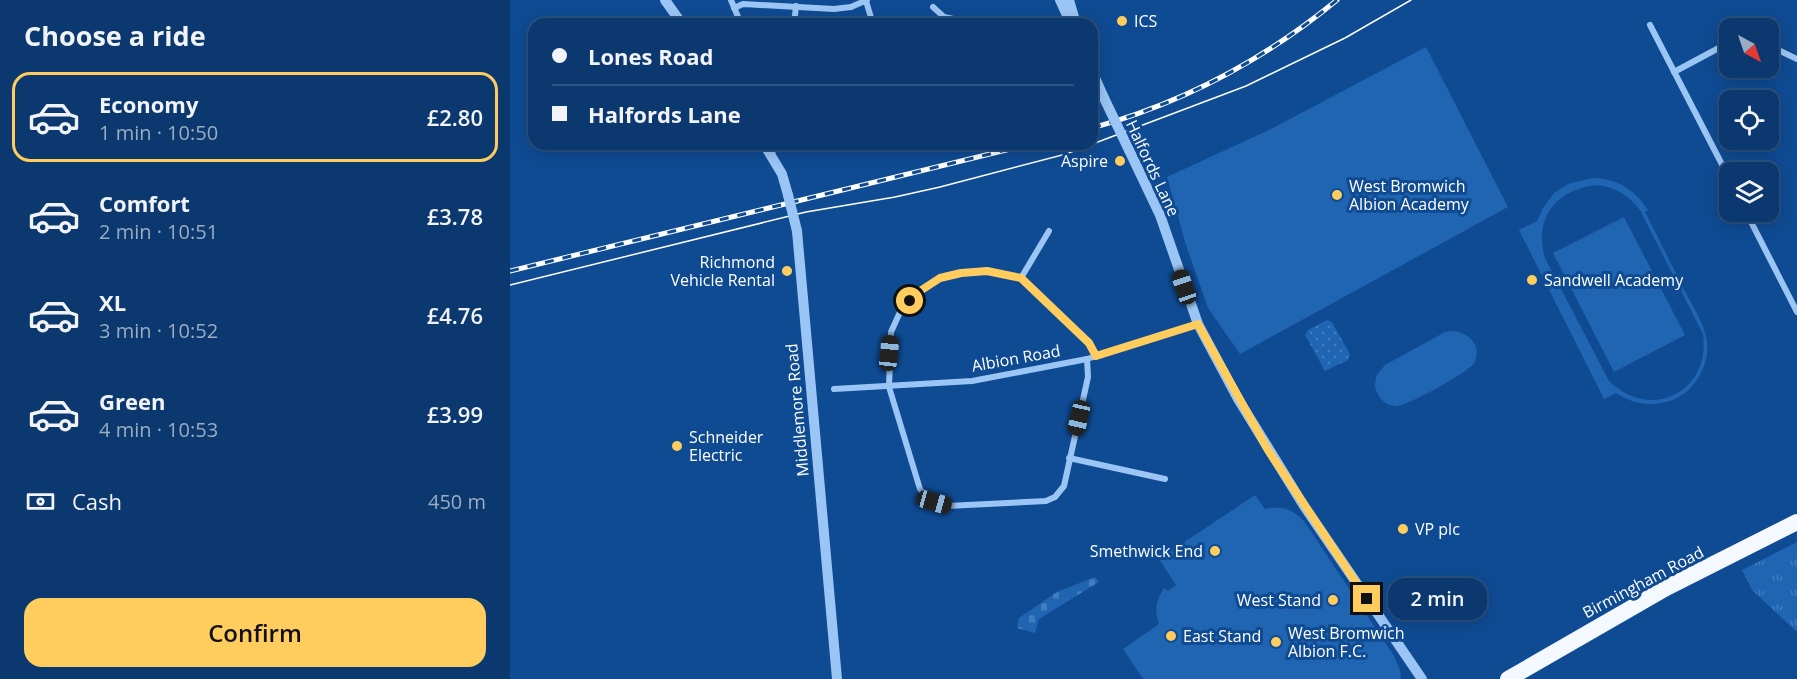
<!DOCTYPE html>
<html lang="en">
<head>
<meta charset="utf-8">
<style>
  body { margin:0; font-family:"Open Sans",sans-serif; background:#143f73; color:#f1f3f6; height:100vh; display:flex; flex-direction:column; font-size:22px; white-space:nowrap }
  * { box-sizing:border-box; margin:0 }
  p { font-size:20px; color:#9aacc2 }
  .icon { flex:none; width:33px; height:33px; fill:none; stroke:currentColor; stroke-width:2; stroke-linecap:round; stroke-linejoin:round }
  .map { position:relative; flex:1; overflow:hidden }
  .sheet { display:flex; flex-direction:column; background:#0b386e; width:510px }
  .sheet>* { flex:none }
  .hud { position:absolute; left:18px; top:18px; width:570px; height:132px; border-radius:18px; box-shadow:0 3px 15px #0003,0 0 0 2px #2b5281; display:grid; align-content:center; height:132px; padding:0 24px; background:#0b386e }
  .needle { width:39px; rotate:140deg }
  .tools { position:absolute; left:1209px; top:18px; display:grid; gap:12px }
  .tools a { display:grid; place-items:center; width:60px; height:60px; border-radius:12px; background:#0b386e; box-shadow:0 3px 15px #0003,0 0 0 2px #2b5281; font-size:30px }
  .end { position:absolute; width:27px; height:27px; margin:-14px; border:8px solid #ffcd5e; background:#111; box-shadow:0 0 0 3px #111 }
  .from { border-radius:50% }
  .bubble { position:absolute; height:42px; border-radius:18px; background:#0b386e; box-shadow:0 3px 15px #0003,0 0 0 2px #2b5281; font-size:20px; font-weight:600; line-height:42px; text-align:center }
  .car { position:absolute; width:18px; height:36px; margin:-18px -9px; border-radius:8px; box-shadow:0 0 4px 2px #0007; background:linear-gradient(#222 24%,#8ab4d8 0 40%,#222 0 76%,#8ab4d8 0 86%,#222 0) }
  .hud b { display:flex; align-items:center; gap:21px; height:57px; font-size:22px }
  .hud b+b { border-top:2px solid #2b5281 }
  .hud i { width:15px; height:15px; background:#f1f3f6 }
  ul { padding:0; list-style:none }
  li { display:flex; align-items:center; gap:18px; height:90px; margin:0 12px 9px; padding:0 12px; border:3px solid transparent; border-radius:18px }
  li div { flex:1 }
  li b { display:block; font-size:22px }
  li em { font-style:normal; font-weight:600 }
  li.on { border-color:#ffcd5e }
  li>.icon { width:54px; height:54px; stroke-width:1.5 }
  h2 { padding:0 24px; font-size:27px; line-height:72px }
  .pay { display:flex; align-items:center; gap:15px; height:66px; padding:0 24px; font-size:22px }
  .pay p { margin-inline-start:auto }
  .action { display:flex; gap:12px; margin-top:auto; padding:12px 24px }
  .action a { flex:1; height:69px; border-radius:18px; background:#ffcd5e; color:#111; font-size:24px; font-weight:600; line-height:69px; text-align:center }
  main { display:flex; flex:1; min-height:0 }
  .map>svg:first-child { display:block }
  .grass { fill:url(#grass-dots) }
  .cemetery { fill:url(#cemetery-stones) }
  .park { fill:url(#park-tufts) }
  .pitch { fill:#2065b2; fill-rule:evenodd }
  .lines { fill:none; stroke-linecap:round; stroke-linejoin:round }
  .minor { stroke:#9bc5f4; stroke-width:6 }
  .tertiary { stroke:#9bc5f4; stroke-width:10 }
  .trunk { stroke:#f4f8ff; stroke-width:16 }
  .tram { stroke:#fff; stroke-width:1.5 }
  .rail-casing { stroke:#fff; stroke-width:5 }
  .rail { stroke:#0f4b93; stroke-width:3; stroke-dasharray:9; stroke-linecap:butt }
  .tertiary-bridge { stroke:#9bc5f4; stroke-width:10 }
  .route { stroke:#ffcd5e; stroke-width:8 }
  .poi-dot { fill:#ffcd5e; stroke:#0f4b93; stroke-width:2 }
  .labels { text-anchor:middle; stroke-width:6; stroke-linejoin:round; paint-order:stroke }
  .poi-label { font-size:16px; fill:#fff; stroke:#0f4b93; text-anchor:start }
  .street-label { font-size:16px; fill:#fff; stroke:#0f4b93 }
</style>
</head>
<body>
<main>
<section class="sheet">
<h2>Choose a ride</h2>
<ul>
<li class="on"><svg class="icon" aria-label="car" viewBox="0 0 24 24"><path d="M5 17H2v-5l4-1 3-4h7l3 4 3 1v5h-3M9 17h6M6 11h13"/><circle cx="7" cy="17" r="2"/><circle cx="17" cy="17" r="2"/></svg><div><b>Economy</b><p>1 min · 10:50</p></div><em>£2.80</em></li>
<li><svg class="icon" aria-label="car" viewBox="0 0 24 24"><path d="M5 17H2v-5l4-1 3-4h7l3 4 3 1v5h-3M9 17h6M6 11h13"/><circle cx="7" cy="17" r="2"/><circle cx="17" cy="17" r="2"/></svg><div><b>Comfort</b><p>2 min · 10:51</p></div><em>£3.78</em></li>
<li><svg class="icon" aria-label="car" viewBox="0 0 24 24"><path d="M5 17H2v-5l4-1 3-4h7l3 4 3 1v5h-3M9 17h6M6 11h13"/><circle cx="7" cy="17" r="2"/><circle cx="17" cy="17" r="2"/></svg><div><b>XL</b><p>3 min · 10:52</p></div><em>£4.76</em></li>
<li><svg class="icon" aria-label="car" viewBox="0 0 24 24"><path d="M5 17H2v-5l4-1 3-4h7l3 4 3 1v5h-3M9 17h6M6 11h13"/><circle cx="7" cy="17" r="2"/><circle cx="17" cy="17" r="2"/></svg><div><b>Green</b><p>4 min · 10:53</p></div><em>£3.99</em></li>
</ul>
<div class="pay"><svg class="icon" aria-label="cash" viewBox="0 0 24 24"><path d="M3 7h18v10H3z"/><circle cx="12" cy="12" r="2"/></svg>Cash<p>450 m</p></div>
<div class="action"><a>Confirm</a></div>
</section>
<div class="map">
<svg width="1287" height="679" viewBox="0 0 1287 679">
  <defs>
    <pattern id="grass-dots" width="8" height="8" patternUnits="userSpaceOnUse" patternTransform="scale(1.5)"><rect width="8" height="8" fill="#2065b2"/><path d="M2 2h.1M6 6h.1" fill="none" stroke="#417cbe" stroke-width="1.8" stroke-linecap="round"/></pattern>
    <pattern id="cemetery-stones" width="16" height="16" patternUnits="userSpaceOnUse" patternTransform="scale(1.5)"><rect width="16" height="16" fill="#2065b2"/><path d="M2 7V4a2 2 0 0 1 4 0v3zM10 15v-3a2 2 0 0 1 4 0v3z" fill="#417cbe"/></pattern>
    <pattern id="park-tufts" width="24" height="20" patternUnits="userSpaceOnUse" patternTransform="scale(1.5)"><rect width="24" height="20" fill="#2065b2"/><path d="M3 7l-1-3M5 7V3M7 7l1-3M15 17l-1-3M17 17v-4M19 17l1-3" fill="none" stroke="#417cbe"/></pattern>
  </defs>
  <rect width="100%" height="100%" fill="#0f4b93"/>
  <polygon class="grass" points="817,320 822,322 840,354 838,360 815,371 795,335 798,330"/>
  <polygon class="cemetery" points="585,577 589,582 529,619 525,633 507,628 509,618 547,592"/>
  <polygon class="park" points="1287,542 1287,632 1242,590 1232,570"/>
  <g class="pitch">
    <polygon points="916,47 998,207 730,354 698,308 676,245 657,177 761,129"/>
    <path d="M 1083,178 C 1108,179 1124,189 1138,210 L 1135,212 C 1150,241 1164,270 1179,299 C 1185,310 1193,323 1196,336 C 1202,360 1188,387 1167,398 C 1146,408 1124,405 1106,393 L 1094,399 L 1009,230 L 1027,221 L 1033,208 L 1044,193 L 1058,184 ZM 1088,185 C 1107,188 1118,195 1130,210 L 1193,334 C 1201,392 1141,422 1099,381 L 1035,258 C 1023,218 1047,188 1088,185 Z"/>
    <polygon points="1114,217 1175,335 1104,372 1043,253"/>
    <path d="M 943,331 C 959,332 973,347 964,363 C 959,372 897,406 887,406 C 875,406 867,397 865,386 L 866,376 L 875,365 L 935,332 Z"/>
    <path d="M 745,495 L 755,509 C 772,505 782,509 794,521 L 884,656 L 890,670 L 891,679 L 633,679 L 613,649 L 649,624 C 644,609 646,601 654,588 L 658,591 L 666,585 L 649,559 Z"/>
  </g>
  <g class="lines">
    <g class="minor">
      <polyline points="221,0 231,24"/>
      <polyline points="356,1 363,24"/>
      <polyline points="423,7 434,17 448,20"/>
      <polyline points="224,8 233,4 324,9 341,7 357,0"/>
      <polyline points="284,24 286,6"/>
      <polyline points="1140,25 1220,180"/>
      <polyline points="1258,45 1287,59"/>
      <polyline points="1164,72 1220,42"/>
      <polyline points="261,153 269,144"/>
      <polyline points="1236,212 1287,312"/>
      <polyline points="511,278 539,231"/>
      <polyline points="577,359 578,377 554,486 545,497 536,501 437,506 416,497 410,489 379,387 381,332 391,310 410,291 430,278 451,273 476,271 511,278 579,343 586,356"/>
      <polyline points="324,389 462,381 577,359 688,324"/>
      <polyline points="559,458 655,479"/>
    </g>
    <g class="tertiary">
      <polyline points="155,0 172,24"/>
      <polyline points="550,0 561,24"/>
      <polyline points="559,0 566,24"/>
      <polyline points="582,71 594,98"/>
      <polyline points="254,144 272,174 278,195"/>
      <polyline points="619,150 650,215 688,324 728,399 794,506 912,679"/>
      <polyline points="287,231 327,679"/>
    </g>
    <polyline class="trunk" points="998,679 1156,588 1287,522"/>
    <polyline class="tram" points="0,285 296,212 385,197 430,187 556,154 736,86 835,38 901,0"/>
    <g class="rail-casing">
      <g id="rail">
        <path d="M 582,128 C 673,103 754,60 827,0"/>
        <polyline points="0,271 521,144"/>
      </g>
    </g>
    <use href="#rail" class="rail"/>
    <g class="tertiary-bridge">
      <polyline points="594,98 619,150"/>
      <polyline points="278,195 287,231"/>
    </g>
  </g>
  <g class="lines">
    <polyline class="route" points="400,301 410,291 430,278 451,273 477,271 511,278 579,343 586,356 688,324 758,450 857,599"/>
  </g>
  <g class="poi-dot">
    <circle cx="612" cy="21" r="6"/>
    <circle cx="610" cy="161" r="6"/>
    <circle cx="827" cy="195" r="6"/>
    <circle cx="277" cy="271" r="6"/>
    <circle cx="1022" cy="280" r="6"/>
    <circle cx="167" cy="446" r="6"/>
    <circle cx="893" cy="529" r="6"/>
    <circle cx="705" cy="551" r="6"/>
    <circle cx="823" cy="600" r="6"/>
    <circle cx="661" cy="636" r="6"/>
    <circle cx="766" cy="642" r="6"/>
  </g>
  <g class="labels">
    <g class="poi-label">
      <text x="624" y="27">ICS</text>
      <text x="598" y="167" text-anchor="end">Aspire</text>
      <text x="839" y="192">West Bromwich<tspan x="839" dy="18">Albion Academy</tspan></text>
      <text x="265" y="268" text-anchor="end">Richmond<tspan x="265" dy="18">Vehicle Rental</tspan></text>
      <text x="1034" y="286">Sandwell Academy</text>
      <text x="179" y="443">Schneider<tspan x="179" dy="18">Electric</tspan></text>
      <text x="905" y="535">VP plc</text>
      <text x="693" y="557" text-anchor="end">Smethwick End</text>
      <text x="811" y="606" text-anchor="end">West Stand</text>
      <text x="778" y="639">West Bromwich<tspan x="778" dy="18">Albion F.C.</tspan></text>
      <text x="673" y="642">East Stand</text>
    </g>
    <g class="street-label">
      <text transform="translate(643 168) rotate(65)" y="6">Halfords Lane</text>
      <text transform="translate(506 358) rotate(-10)" y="6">Albion Road</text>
      <text transform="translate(287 410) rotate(-95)" y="6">Middlemore Road</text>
      <text transform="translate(1133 582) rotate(-28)" y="6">Birmingham Road</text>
    </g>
  </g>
</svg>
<div class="tools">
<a><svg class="needle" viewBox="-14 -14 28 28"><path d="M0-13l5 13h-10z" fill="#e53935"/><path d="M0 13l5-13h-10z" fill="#9aacc2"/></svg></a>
<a><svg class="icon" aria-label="locate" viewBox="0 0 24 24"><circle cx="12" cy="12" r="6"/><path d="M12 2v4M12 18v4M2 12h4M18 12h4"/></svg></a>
<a><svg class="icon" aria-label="layers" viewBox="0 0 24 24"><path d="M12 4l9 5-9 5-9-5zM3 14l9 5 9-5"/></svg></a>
</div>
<i class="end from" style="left:400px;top:301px"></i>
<i class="end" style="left:857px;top:599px"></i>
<div class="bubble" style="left:878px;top:578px;width:99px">2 min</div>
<i class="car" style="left:674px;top:287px;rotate:341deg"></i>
<i class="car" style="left:379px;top:353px;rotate:6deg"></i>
<i class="car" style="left:569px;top:418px;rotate:193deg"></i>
<i class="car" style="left:424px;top:502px;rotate:106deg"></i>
<div class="hud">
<b><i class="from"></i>Lones Road</b>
<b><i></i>Halfords Lane</b>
</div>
</div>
</main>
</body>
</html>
